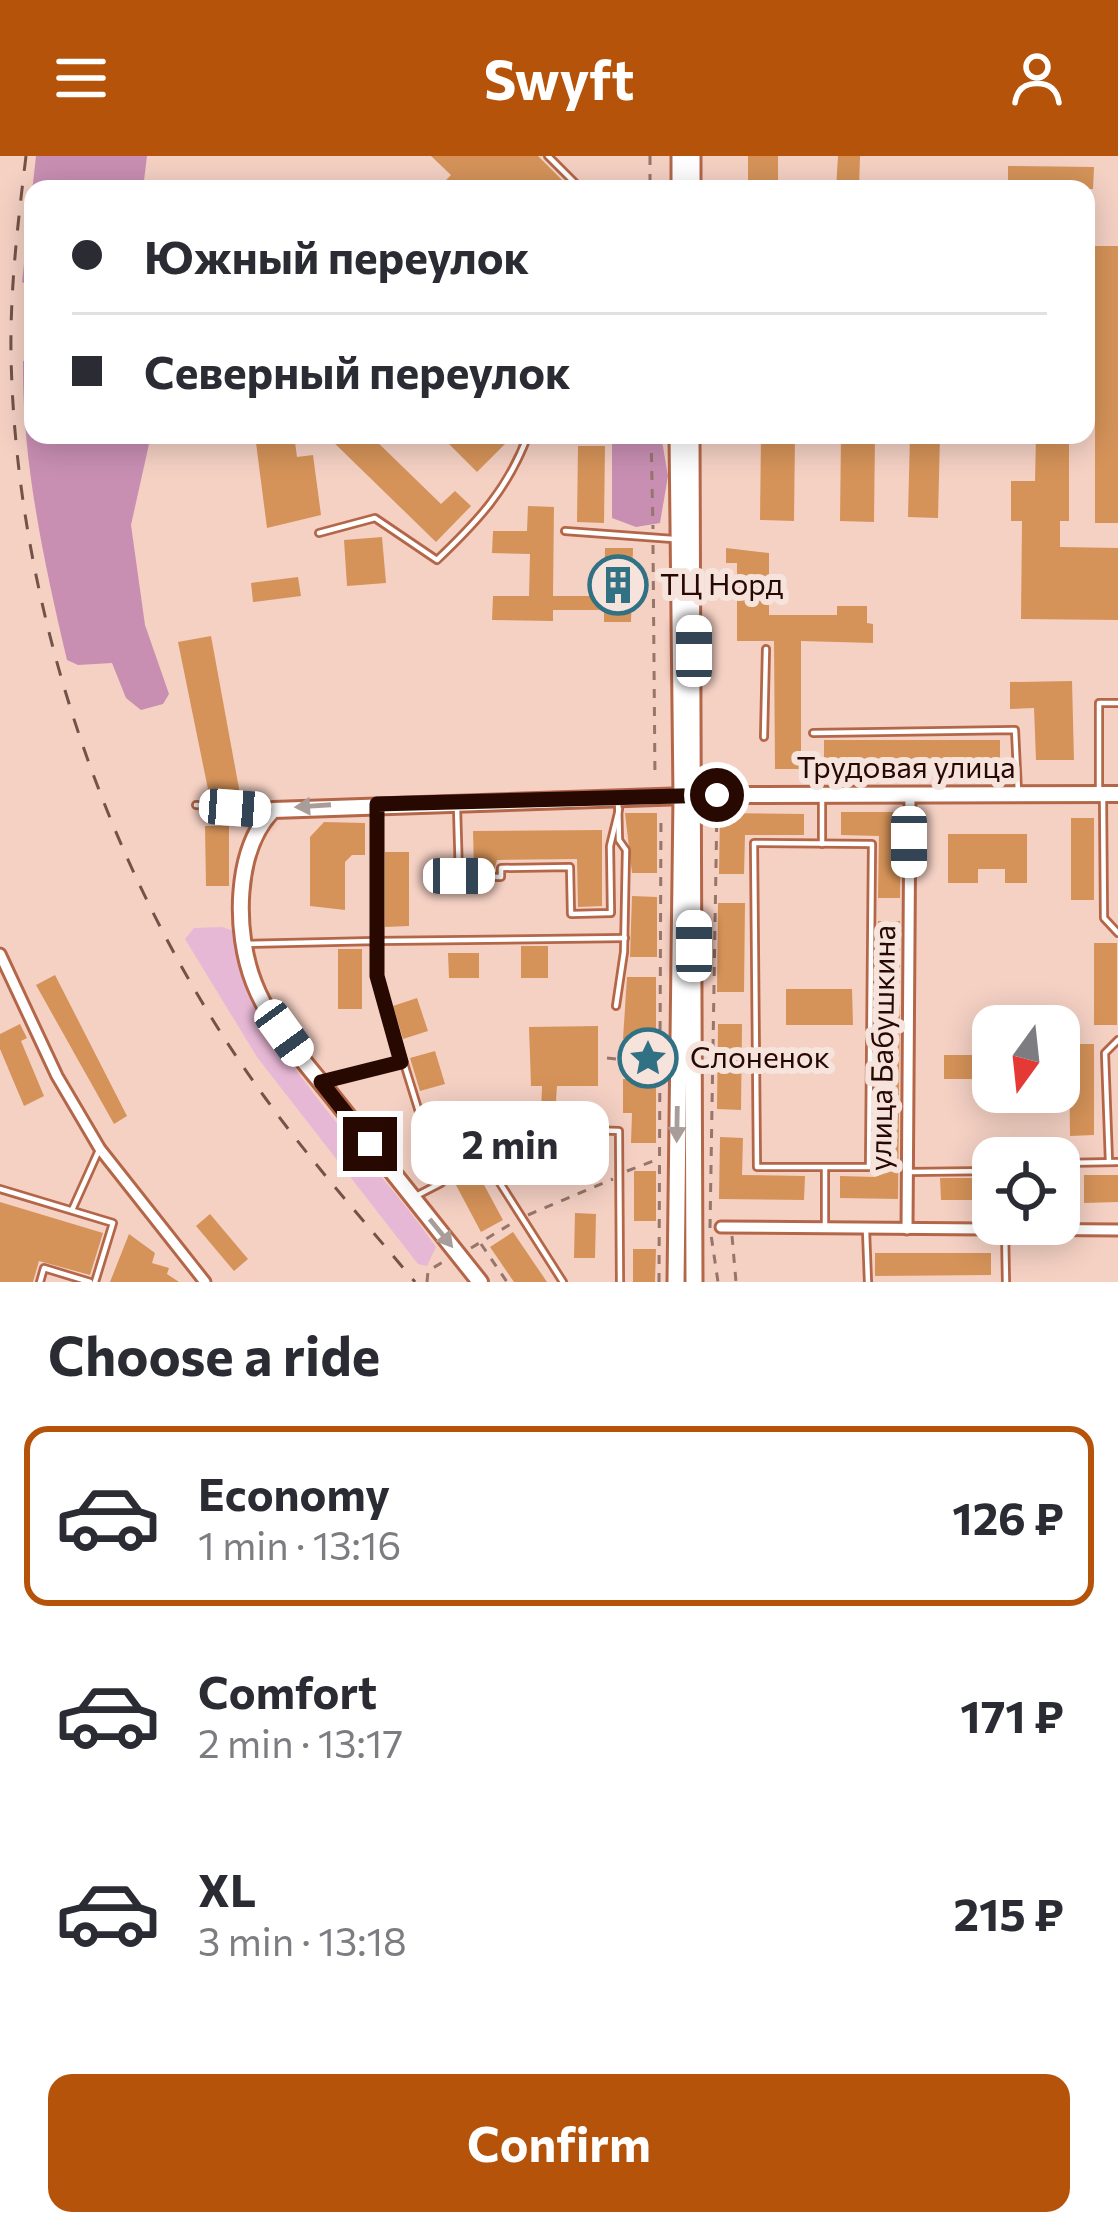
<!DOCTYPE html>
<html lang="en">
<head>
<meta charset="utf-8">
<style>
  body { margin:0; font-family:Commissioner,sans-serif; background:#f2f2f3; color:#2b2b33; height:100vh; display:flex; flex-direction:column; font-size:45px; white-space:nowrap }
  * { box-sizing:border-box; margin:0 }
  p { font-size:39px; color:#7c7c81 }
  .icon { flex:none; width:66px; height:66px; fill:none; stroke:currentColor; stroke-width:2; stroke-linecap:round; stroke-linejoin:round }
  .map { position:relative; height:1126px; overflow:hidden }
  .panel { display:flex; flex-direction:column; background:#fff; flex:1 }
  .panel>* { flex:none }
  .banner { position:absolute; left:24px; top:24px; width:1071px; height:264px; border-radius:24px; box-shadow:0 6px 30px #0003; display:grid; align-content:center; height:264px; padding:0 48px; background:#fff }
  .needle { width:78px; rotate:195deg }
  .controls { position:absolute; left:972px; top:849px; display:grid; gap:24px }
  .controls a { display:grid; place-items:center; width:108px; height:108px; border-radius:24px; background:#fff; box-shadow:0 6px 30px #0003; font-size:60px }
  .end { position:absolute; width:54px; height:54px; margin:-27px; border:15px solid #270901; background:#fff; box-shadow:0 0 0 6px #fff }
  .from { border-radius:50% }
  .bubble { position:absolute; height:84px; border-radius:24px; background:#fff; box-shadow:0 6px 30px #0003; font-size:39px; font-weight:700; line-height:84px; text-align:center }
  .car { position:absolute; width:36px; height:72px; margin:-36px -18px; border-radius:15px; box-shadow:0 0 9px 3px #0007; background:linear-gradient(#fff 24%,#345 0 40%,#fff 0 76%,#345 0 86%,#fff 0) }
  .banner b { display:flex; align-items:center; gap:42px; height:114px; font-size:45px }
  .banner b+b { border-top:3px solid #e1e1e2 }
  .banner i { width:30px; height:30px; background:#2b2b33 }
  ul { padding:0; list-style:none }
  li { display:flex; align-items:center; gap:36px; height:180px; margin:0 24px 18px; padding:0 24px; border:6px solid transparent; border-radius:24px }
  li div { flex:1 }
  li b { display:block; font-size:45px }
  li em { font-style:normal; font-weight:700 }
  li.on { border-color:#b45309 }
  li>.icon { width:108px; height:108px; stroke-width:1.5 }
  h2 { padding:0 48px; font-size:54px; line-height:144px }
  .cta { display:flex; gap:24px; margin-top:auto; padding:24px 48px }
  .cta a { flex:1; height:138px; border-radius:24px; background:#b45309; color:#fff; font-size:48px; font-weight:700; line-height:138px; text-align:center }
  header { display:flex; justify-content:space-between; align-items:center; height:156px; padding:0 48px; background:#b45309; color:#fff; font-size:54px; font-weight:700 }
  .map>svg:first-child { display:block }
  .green { fill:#e7b8d5 }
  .forest { fill:#c88fb3 }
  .building { fill:#d59359 }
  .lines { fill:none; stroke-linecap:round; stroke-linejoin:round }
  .lane-casing { stroke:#b46648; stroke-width:10 }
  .street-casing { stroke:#b46648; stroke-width:15 }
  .secondary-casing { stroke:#b46648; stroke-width:20 }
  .primary-casing { stroke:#b46648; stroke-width:21 }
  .path { stroke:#96756a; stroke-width:3; stroke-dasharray:9 9; stroke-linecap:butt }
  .lane { stroke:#fff; stroke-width:4.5 }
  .street { stroke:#fff; stroke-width:9 }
  .secondary { stroke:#fff; stroke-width:14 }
  .primary { stroke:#fff; stroke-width:15 }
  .rail { stroke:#735349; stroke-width:3; stroke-dasharray:15 15; stroke-linecap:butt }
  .oneway { fill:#a99d99 }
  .route { stroke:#270901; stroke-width:15 }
  .labels { text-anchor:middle; stroke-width:12; stroke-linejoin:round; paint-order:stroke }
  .poi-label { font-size:30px; fill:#270901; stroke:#f5e3dc; text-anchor:start }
  .street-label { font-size:30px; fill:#270901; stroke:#f5e3dc }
</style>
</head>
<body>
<header><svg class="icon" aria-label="menu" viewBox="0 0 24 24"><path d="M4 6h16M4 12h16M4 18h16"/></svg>Swyft<svg class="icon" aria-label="person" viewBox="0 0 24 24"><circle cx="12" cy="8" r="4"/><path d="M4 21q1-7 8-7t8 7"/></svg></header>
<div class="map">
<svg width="1118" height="1126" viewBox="0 0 1118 1126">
  <rect width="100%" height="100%" fill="#f5d1c4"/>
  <path class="green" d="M 222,771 L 234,775 C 240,879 377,1004 436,1091 L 427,1110 L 418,1108 L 257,901 L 185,783 L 194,772 Z"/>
  <g class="forest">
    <polygon points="36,0 147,0 143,33 33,33 31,131 22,126"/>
    <path d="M 33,203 L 33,279 L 151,279 L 131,369 L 145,469 L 169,538 L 163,548 L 141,554 L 126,542 L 112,507 L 78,509 L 67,504 C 44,406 22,306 23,205 Z"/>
    <polygon points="612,279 661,279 668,320 660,367 636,371 612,362"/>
  </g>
  <g class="building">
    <polygon points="431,0 538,0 571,33 437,33 451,19"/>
    <rect x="748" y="0" width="30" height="33"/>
    <polygon points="838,0 860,0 859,33 836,33"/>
    <polygon points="1008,10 1094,11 1093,33 1008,33"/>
    <rect x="1095" y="90" width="23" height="277"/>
    <polygon points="255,279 294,279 297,301 313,299 321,359 267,372"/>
    <polygon points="326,279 370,279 441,348 455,335 471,350 436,386"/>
    <polygon points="440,279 514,279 477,316"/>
    <polygon points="761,279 795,279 794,365 760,364"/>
    <polygon points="841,279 875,279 874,366 840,365"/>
    <polygon points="910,279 940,279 938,362 908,361"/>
    <polygon points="1036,279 1069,279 1069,365 1060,365 1060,391 1118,392 1118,464 1021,463 1022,365 1011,365 1011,325 1035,325"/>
    <polygon points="578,290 605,290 604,367 577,366"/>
    <polygon points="528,350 554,351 553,440 604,440 605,392 633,392 631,466 604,466 604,454 553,454 553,465 492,464 493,440 529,440 530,398 492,397 493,375 527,375"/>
    <polygon points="382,381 386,427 347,430 344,384"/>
    <polygon points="726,392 769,397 769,459 837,459 837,450 867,450 867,467 873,468 873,487 801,485 801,613 775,613 774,485 737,485 737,407 726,407"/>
    <polygon points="298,421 301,440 253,446 251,427"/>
    <polygon points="211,480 240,638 210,643 178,486"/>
    <polygon points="1072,525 1074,604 1036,604 1034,552 1010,553 1010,526"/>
    <polygon points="824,584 1000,584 1000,607 824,608"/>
    <polygon points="841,656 901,656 900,742 878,742 879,680 841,679"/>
    <polygon points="625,657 657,657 657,717 632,717"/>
    <polygon points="720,657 804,658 804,679 745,679 744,718 719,718"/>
    <rect x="1071" y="662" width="23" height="82"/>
    <polygon points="324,666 365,667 365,699 352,699 345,706 345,754 310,750 310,681"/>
    <polygon points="205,670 229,670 229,730 206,730"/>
    <polygon points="602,674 602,750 578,751 577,703 497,704 494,714 474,714 473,675"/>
    <polygon points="948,678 1027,678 1027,727 1005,727 1005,713 978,713 978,727 948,727"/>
    <polygon points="385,696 409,696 409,770 385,771"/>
    <polygon points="632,740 657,741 657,801 630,801"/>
    <polygon points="718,747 745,747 744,836 717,836"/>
    <polygon points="878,765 900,765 900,826 877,826"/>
    <rect x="1094" y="787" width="23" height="82"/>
    <rect x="521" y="790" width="27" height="32"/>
    <rect x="338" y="793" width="24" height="60"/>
    <polygon points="448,797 479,797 479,822 449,822"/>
    <polygon points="55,819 127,960 114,968 36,829"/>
    <polygon points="627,821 656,821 656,883 623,883"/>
    <polygon points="786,833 852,833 853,869 786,869"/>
    <polygon points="417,842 428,875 403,883 393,850"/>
    <polygon points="877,850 900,850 899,939 876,939"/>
    <polygon points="20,868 27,882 21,885 44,940 24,950 0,893 0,878"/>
    <polygon points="718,868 742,868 741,954 717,953"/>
    <polygon points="598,870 598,930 557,930 555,959 541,958 542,930 531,930 529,871"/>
    <polygon points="1069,888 1094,888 1094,979 1070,980"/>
    <polygon points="435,895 445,928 420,935 410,902"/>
    <rect x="944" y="899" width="49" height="24"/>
    <polygon points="623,923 656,924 656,987 631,987 632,957 623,957"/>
    <polygon points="877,956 899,957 898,1043 840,1042 840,1020 876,1021"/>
    <polygon points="720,981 743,982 742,1019 805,1020 804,1044 719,1043"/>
    <polygon points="563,987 598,989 597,1013 563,1012"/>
    <polygon points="470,1003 503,1064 481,1076 448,1014"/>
    <rect x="634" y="1015" width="22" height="50"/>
    <polygon points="1084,1019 1118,1019 1118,1046 1084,1047"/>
    <polygon points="940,1022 993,1022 993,1044 941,1044"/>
    <polygon points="0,1046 103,1077 90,1119 39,1105 33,1126 0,1126"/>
    <polygon points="575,1057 596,1058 595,1102 574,1102"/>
    <polygon points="210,1058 248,1103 234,1115 196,1070"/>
    <polygon points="513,1076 547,1126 514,1126 490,1091"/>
    <polygon points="129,1078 155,1097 152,1107 169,1112 167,1118 179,1126 110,1126"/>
    <polygon points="633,1093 656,1093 655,1126 633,1126"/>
    <polygon points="875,1097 991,1097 991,1119 875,1120"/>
  </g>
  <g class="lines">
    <g class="lane-casing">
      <g id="lane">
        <polyline points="548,0 581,33"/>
        <polyline points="565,375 673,383"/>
        <path d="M 319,377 L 375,362 L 437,404 C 478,365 508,333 528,279"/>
        <polyline points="813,577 1015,574 1018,636"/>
        <polyline points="764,581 766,493"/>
        <polyline points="1099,636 1099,547 1118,547"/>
        <polyline points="822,640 822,688"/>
        <polyline points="1103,643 1104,762 1118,777"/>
        <polyline points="196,649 267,654"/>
        <polyline points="457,651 459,720 501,721 501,712 570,711 571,758 611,757 610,690 619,653"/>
        <polyline points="377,655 376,785 625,782"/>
        <polyline points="245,788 376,785 377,820 441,1027 414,1041"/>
        <polyline points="616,850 624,796 626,694 619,684 618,644"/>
        <polyline points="325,925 401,906"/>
        <polyline points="472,983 563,1126"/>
        <polyline points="434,1000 499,971 619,975 620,1126"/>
        <polyline points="1109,1006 1105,897 1118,884"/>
        <polyline points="825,1011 757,1011 754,687 872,688 869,1011 825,1011 825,1072"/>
        <polyline points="909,1016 993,1015"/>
        <polyline points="0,1033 113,1067 95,1126"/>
        <polyline points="72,1054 99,994"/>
        <polyline points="1062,1070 1061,1007 1118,1006"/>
        <polyline points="1005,1073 1006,1126"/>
        <polyline points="866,1074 868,1126"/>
        <polyline points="40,1126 44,1112 90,1126"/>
      </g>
    </g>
    <g class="street-casing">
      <g id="street">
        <polyline points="0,798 57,920 100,993 205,1126"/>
        <polyline points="721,1071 1118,1074"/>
        <polyline points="907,1073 910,639"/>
      </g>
    </g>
    <g class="secondary-casing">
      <path id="secondary" d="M 480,1126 C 431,1064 381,1002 332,940 C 304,905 270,869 254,827 C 234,776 234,694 273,654 L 717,639 L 1118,638"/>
    </g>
    <g class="primary-casing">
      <g id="primary">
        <polyline points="680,33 680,0"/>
        <polyline points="692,33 692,0"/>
        <polyline points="691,279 694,1126"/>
        <polyline points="676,1126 682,641 678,279"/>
      </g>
    </g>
    <g class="path">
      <polyline points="650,0 650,33"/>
      <polyline points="651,279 653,373"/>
      <polyline points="653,389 655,623"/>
      <polyline points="717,649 710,1072 718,1126"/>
      <polyline points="607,902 651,907 657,902"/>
      <polyline points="626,903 632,896 654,901"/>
      <polyline points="627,1015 656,1004"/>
      <polyline points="528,1059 613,1023"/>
      <polyline points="732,1080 736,1126"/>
      <polyline points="481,1088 507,1126"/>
      <polyline points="471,1092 514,1066"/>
      <polyline points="427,1126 428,1115 446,1104"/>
      <polyline points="659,1126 661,659"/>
    </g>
    <use href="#lane" class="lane"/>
    <use href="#street" class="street"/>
    <use href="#secondary" class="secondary"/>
    <use href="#primary" class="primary"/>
    <path class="rail" d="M 26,0 C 18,66 10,132 11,199 C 16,460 113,733 266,943 C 312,1007 365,1066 415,1126"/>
  </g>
  <defs><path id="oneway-solid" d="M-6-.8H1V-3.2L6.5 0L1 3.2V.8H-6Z" transform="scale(3)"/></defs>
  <g class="oneway">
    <use href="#oneway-solid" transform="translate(313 650) rotate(176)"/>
    <use href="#oneway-solid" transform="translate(677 968) rotate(91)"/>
    <use href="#oneway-solid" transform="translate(441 1077) rotate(51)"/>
  </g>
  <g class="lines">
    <polyline class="route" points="370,988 321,926 401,906 377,820 377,648 717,639"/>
  </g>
  <defs>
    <g id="building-ring" transform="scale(3)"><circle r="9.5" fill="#f5e3dc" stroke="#307184" stroke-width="1.5"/><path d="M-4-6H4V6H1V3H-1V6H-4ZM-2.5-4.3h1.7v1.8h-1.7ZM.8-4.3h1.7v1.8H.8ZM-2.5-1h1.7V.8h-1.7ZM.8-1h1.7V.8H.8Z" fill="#307184"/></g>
    <g id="sight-ring" transform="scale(3)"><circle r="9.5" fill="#f5e3dc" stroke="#307184" stroke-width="1.5"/><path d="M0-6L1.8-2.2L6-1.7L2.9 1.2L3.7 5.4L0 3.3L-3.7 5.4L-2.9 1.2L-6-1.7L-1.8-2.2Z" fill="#307184"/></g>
  </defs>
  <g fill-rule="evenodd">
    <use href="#building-ring" x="618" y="429"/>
    <use href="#sight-ring" x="648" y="902"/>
  </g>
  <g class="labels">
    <g class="poi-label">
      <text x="660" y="439">ТЦ Норд</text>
      <text x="690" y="912">Слоненок</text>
    </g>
    <g class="street-label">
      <text x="906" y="622">Трудовая улица</text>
      <text transform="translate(883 892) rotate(-89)" y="10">улица Бабушкина</text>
    </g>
  </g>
</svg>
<div class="controls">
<a><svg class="needle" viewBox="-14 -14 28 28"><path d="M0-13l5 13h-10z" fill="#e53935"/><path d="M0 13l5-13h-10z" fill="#7c7c81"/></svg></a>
<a><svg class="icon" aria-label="locate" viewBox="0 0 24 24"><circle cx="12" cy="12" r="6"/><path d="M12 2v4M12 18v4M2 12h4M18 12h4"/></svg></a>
</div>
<i class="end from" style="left:717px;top:639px"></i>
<i class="end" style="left:370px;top:988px"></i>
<div class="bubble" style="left:411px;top:945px;width:198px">2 min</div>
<i class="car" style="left:694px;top:495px;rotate:0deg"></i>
<i class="car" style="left:235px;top:652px;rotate:94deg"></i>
<i class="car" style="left:909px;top:686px;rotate:180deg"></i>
<i class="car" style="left:459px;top:720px;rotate:90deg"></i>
<i class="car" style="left:694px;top:790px;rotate:0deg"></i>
<i class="car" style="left:284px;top:877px;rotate:144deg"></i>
<div class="banner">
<b><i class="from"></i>Южный переулок</b>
<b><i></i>Северный переулок</b>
</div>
</div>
<section class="panel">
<h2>Choose a ride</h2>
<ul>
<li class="on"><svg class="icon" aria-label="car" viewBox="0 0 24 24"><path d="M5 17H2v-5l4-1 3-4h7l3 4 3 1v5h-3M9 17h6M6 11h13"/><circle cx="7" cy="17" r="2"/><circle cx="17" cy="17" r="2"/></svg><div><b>Economy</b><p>1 min · 13:16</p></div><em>126 ₽</em></li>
<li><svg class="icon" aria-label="car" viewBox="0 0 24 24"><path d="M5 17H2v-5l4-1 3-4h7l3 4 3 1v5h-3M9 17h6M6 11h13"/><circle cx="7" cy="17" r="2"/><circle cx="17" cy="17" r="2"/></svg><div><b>Comfort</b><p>2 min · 13:17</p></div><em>171 ₽</em></li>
<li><svg class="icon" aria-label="car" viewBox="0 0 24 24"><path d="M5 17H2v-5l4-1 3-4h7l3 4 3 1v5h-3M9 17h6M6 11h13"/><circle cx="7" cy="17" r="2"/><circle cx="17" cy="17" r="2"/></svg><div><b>XL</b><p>3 min · 13:18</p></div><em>215 ₽</em></li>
</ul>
<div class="cta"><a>Confirm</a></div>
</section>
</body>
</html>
